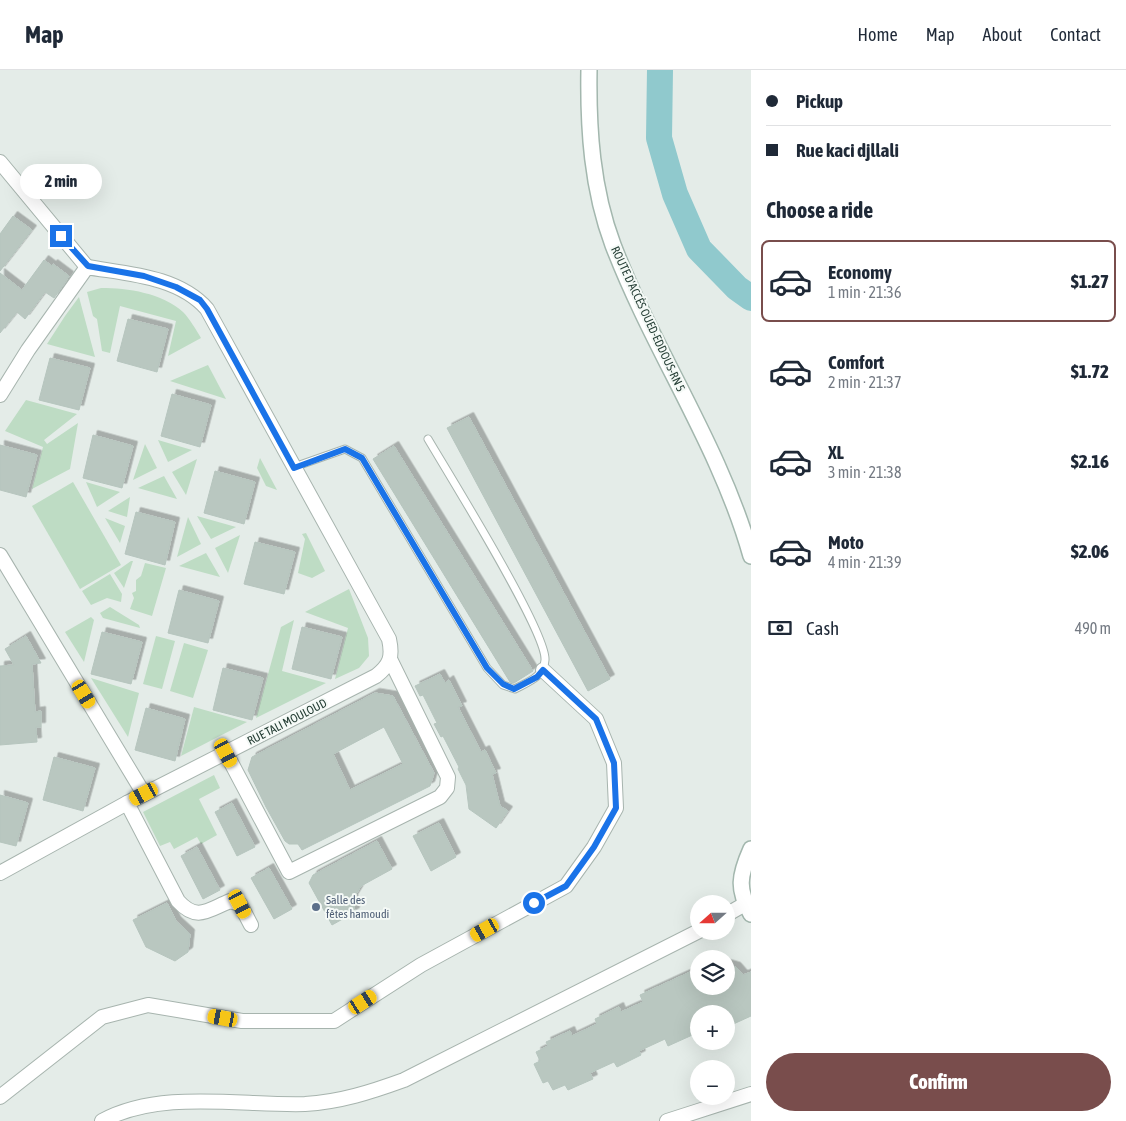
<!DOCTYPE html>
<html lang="en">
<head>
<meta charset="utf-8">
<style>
  body { margin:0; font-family:"Asap Condensed",sans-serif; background:#f2f2f3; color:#1f2937; height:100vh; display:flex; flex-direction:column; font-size:19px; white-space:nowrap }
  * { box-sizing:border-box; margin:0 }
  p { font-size:16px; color:#747a83 }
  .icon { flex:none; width:28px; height:28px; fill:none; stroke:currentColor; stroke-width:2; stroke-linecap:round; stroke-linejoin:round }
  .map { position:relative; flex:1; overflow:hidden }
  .sheet { display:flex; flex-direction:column; background:#fff; width:375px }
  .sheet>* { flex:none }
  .hud { display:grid; align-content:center; height:110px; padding:0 15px; background:#fff }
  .needle { width:32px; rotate:249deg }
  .tools { position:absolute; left:690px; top:825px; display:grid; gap:10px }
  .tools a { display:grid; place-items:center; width:45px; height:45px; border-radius:50%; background:#fff; box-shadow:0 5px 20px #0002; font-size:25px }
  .end { position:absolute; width:22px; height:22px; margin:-11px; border:6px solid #1a73e8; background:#fff; box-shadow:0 0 0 2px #fff }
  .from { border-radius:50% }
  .bubble { position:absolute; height:35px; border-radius:18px; background:#fff; box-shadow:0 5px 20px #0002; font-size:16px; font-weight:800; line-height:35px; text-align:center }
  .car { position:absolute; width:15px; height:30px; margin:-15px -8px; border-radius:6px; box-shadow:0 0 4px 1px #0007; background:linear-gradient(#f5c518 24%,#345 0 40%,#f5c518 0 76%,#345 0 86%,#f5c518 0) }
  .hud b { display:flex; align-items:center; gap:18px; height:48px; font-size:19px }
  .hud b+b { border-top:1px solid #e0e1e3 }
  .hud i { width:12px; height:12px; background:#1f2937 }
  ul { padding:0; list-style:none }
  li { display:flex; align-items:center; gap:15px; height:82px; margin:0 10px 8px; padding:0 5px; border:2px solid transparent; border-radius:8px }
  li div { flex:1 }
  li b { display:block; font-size:19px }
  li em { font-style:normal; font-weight:800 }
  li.on { border-color:#794d4c }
  li>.icon { width:45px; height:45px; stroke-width:1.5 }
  h2 { padding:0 15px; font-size:22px; line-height:60px }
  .pay { display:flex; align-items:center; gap:12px; height:55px; padding:0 15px; font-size:19px }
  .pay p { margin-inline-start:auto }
  .primary-button { display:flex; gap:10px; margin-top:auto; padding:10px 15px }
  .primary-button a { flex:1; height:58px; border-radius:30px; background:#794d4c; color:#fff; font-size:20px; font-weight:800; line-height:58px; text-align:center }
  header { display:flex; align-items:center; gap:30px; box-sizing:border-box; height:70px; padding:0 25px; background:#fff; border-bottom:1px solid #e0e1e3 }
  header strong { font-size:24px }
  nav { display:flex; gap:28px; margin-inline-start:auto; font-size:18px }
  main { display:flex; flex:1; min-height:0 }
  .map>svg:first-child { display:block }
  .green { fill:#bedcc4 }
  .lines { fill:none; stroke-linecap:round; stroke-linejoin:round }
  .river { stroke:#90c9cd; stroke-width:26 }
  .building { fill:#b9c7c0; stroke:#b6c5be; fill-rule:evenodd; filter:url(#shadow) }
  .lane-casing { stroke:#a7b4ae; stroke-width:9 }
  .street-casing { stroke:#a7b4ae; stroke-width:16 }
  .secondary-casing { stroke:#a3b7ae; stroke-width:18 }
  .lane { stroke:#fff; stroke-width:7 }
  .street { stroke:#fff; stroke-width:14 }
  .secondary { stroke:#fff; stroke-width:15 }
  .route { stroke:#1a73e8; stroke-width:6 }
  .service-dot { fill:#5c6f8a; stroke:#f4f9f6; stroke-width:2 }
  .labels { text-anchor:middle; stroke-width:4; stroke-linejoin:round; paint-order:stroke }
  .street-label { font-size:12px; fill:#243d34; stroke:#f4f9f6 }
  .service-label { font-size:12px; fill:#4e5e75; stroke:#f4f9f6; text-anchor:start }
</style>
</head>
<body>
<header>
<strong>Map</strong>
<nav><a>Home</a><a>Map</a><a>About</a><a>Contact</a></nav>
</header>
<main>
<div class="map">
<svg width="751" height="1051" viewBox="0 0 751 1051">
  <defs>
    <filter id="shadow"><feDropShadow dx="4.5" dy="-4.5" stdDeviation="0" flood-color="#0004"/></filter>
  </defs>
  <rect width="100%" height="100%" fill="#e4ece8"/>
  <g class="green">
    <path d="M 101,218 C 128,218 162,223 183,242 C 190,249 196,260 201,268 L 168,286 L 176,251 L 120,236 L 110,283 L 102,281 L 97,249 L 93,246 L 87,222 Z"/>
    <polygon points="79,227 95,287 47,274 65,246"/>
    <polygon points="208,295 226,329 170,311"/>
    <polygon points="26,330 77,344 44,370 47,374 78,353 70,399 32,419 43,377 5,361"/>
    <polygon points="158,370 192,380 168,392"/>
    <polygon points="145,374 157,398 133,410"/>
    <polygon points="260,388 277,420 266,416 257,398"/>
    <polygon points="197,389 186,425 172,402"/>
    <polygon points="164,406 177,429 138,418"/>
    <polygon points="73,412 121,495 80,519 32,436"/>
    <polygon points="86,412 120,422 97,437"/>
    <polygon points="130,427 127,447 108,441"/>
    <polygon points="197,446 236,457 211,469"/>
    <polygon points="188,447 201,474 177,487"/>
    <polygon points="105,448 125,456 120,473"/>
    <polygon points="306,463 325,501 312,508 298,503 305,469 302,464"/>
    <polygon points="240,465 228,503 215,478"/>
    <polygon points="206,483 220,507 179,496"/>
    <polygon points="131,491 133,491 124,518 114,503"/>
    <polygon points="145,493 166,498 152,546 130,539 134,528 132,523 136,521 136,510 141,506"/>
    <polygon points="110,504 122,524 121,532 107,528 91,535 82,521"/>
    <polygon points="349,519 368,568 369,586 359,598 335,609 348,558 305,542"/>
    <polygon points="110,537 139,555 140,558 103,548 100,543"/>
    <polygon points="91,547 94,550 84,592 65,562"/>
    <polygon points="294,550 282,601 326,613 256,648 281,557"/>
    <polygon points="156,566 175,571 162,619 143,614"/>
    <polygon points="184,573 208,580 193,628 170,621"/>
    <polygon points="91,608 139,623 128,667"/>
    <polygon points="194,637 247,652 181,686"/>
    <polygon points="214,705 220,718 199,729 217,765 201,774 197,767 174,779 170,772 160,776 143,742"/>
  </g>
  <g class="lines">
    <polyline class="river" points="660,0 659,68 675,124 699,179 737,218 751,228"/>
  </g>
  <g class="building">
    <polygon points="13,146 32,160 0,201 0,164"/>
    <polygon points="44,190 52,196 53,194 69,206 64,214 54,228 45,222 25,249 17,242 0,263 0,203 22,220"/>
    <polygon points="128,249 168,259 157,302 117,291"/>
    <polygon points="50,288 90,298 79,340 39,330"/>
    <polygon points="172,324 211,335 200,377 161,366"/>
    <polygon points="469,347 610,609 588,621 447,358"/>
    <polygon points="93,365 133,376 122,418 83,408"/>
    <polygon points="0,375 37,385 26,427 0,420"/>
    <polygon points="394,376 533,601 514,613 510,612 373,389"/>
    <polygon points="215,401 255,412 244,454 204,443"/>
    <polygon points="136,442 175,452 165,495 125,484"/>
    <polygon points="255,472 295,482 284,524 244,514"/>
    <polygon points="179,520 219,531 208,573 168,563"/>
    <polygon points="302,557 342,567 331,609 292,599"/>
    <polygon points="102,562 142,572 131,614 91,604"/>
    <polygon points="26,566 41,593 32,594 35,642 41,641 41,657 36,657 37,672 0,675 0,596 14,595 5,579"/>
    <polygon points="223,598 263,608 252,650 213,640"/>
    <polygon points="440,604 445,613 449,610 462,636 458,637 481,682 485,680 496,703 492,704 500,736 508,741 496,758 469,739 466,715 458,699 459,697 443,666 441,667 434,654 437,653 423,625 420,626 415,616"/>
    <path d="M 375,623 L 393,626 L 434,703 L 430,716 L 302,780 L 298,774 L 289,774 L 285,771 L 266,737 L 248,700 L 252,687 ZM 384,657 L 403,694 L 350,720 L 333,684 Z"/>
    <polygon points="146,638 185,649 175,691 135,680"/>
    <polygon points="54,687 95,698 83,741 43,730"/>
    <polygon points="0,725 28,733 16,776 0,772"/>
    <polygon points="232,733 255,777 237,786 215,742"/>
    <polygon points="439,753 456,787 431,801 413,766"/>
    <polygon points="377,771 392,799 361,816 353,829 355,842 332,855 309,813 313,805"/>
    <polygon points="197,777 220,820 203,829 181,786"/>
    <polygon points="269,798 292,839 274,849 251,808"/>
    <polygon points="167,833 176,851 190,864 188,882 175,891 146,877 133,850"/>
    <polygon points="726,894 736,897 743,905 751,902 751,946 729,956 726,944 699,944 699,962 668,976 665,969 639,981 641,985 617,997 614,992 590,1003 593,1009 568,1020 565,1015 553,1020 548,1011 543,1013 534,994 540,991 536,982 548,976 546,972 570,961 572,966 597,954 595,949 619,937 621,942 643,932 640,925 699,898 699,916 726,916"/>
  </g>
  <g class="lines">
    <g class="lane-casing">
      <path id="lane" d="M 294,397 L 345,379 L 362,388 L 487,598 L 503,615 L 515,619 C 528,612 544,607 545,590 C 547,562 448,403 428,369"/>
    </g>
    <g class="street-casing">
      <g id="street">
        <polyline points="0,92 87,197"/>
        <path d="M 0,325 L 28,280 L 87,197 C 127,204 178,206 207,239 L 389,569 C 393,587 390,595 376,606 L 127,733 L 0,803"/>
        <polyline points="0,485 144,724"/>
        <polyline points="226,683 289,802 440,727 447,718 448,707 391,591"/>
        <path d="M 127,733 L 178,831 C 197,852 208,840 230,831 L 240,834 L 251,855"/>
        <polyline points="726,845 745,834"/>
        <polyline points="0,1027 102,947 148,935 242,951 334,951 421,895 566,816 594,777 616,738 614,693 596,649 543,600"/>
        <path d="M 102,1051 C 161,1019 241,1036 305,1034 C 340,1032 371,1022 404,1010 L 699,861"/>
        <polyline points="667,1051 751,1024"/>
      </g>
    </g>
    <g class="secondary-casing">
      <g id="secondary">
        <path d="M 589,0 C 588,59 592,119 613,175 C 654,282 720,376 751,486"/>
        <path d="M 751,779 C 739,806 737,819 751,844"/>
      </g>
    </g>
    <use href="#lane" class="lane"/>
    <use href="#street" class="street"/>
    <use href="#secondary" class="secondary"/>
  </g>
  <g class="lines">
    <polyline class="route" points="61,166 88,196 144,206 176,217 200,230 207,239 294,398 345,379 362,388 487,598 503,614 514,619 537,607 543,600 596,649 614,693 616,738 594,777 566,816 534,833"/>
  </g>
  <circle class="service-dot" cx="316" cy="837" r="5"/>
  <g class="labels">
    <g class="street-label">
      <text transform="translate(648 249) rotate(65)" y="4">ROUTE D'ACCÈS OUED-EDDOUS-RN 5</text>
      <text transform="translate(287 652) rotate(-27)" y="4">RUE TALI MOULOUD</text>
    </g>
    <g class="service-label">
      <text x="326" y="834">Salle des<tspan x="326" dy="14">fêtes hamoudi</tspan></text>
    </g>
  </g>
</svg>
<div class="tools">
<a><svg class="needle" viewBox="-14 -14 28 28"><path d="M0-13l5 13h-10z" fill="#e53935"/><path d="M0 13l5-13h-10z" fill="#747a83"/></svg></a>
<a><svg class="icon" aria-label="layers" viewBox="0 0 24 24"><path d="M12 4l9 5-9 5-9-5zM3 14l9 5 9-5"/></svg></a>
<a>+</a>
<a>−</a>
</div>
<i class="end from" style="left:534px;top:833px"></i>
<i class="end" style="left:61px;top:166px"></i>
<div class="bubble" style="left:20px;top:94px;width:82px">2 min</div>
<i class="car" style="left:84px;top:624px;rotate:149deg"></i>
<i class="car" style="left:226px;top:683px;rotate:152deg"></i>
<i class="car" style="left:144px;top:724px;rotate:242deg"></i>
<i class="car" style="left:240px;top:834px;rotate:152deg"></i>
<i class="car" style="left:485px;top:860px;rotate:241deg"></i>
<i class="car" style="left:363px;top:932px;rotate:57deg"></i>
<i class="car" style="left:223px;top:948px;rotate:280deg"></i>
</div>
<section class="sheet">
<div class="hud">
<b><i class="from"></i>Pickup</b>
<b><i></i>Rue kaci djllali</b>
</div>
<h2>Choose a ride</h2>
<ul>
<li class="on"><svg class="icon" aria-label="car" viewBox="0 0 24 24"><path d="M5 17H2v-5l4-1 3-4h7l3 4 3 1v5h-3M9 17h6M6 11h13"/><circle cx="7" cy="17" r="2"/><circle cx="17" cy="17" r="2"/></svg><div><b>Economy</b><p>1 min · 21:36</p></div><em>$1.27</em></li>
<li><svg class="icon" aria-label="car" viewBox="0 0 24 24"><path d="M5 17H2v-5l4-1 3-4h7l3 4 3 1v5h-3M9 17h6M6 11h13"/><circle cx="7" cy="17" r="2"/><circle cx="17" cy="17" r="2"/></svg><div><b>Comfort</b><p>2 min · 21:37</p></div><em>$1.72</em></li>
<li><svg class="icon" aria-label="car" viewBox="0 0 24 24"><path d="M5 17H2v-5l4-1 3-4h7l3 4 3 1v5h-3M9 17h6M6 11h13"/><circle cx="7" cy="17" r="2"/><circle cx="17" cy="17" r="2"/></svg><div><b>XL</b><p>3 min · 21:38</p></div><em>$2.16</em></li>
<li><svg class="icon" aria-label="car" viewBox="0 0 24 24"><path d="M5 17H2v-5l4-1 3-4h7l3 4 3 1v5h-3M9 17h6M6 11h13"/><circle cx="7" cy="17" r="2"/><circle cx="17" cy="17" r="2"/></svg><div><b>Moto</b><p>4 min · 21:39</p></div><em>$2.06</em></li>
</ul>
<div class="pay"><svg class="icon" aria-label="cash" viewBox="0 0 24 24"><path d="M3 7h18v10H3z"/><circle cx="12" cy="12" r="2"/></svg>Cash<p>490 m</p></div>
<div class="primary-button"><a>Confirm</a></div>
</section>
</main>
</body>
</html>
